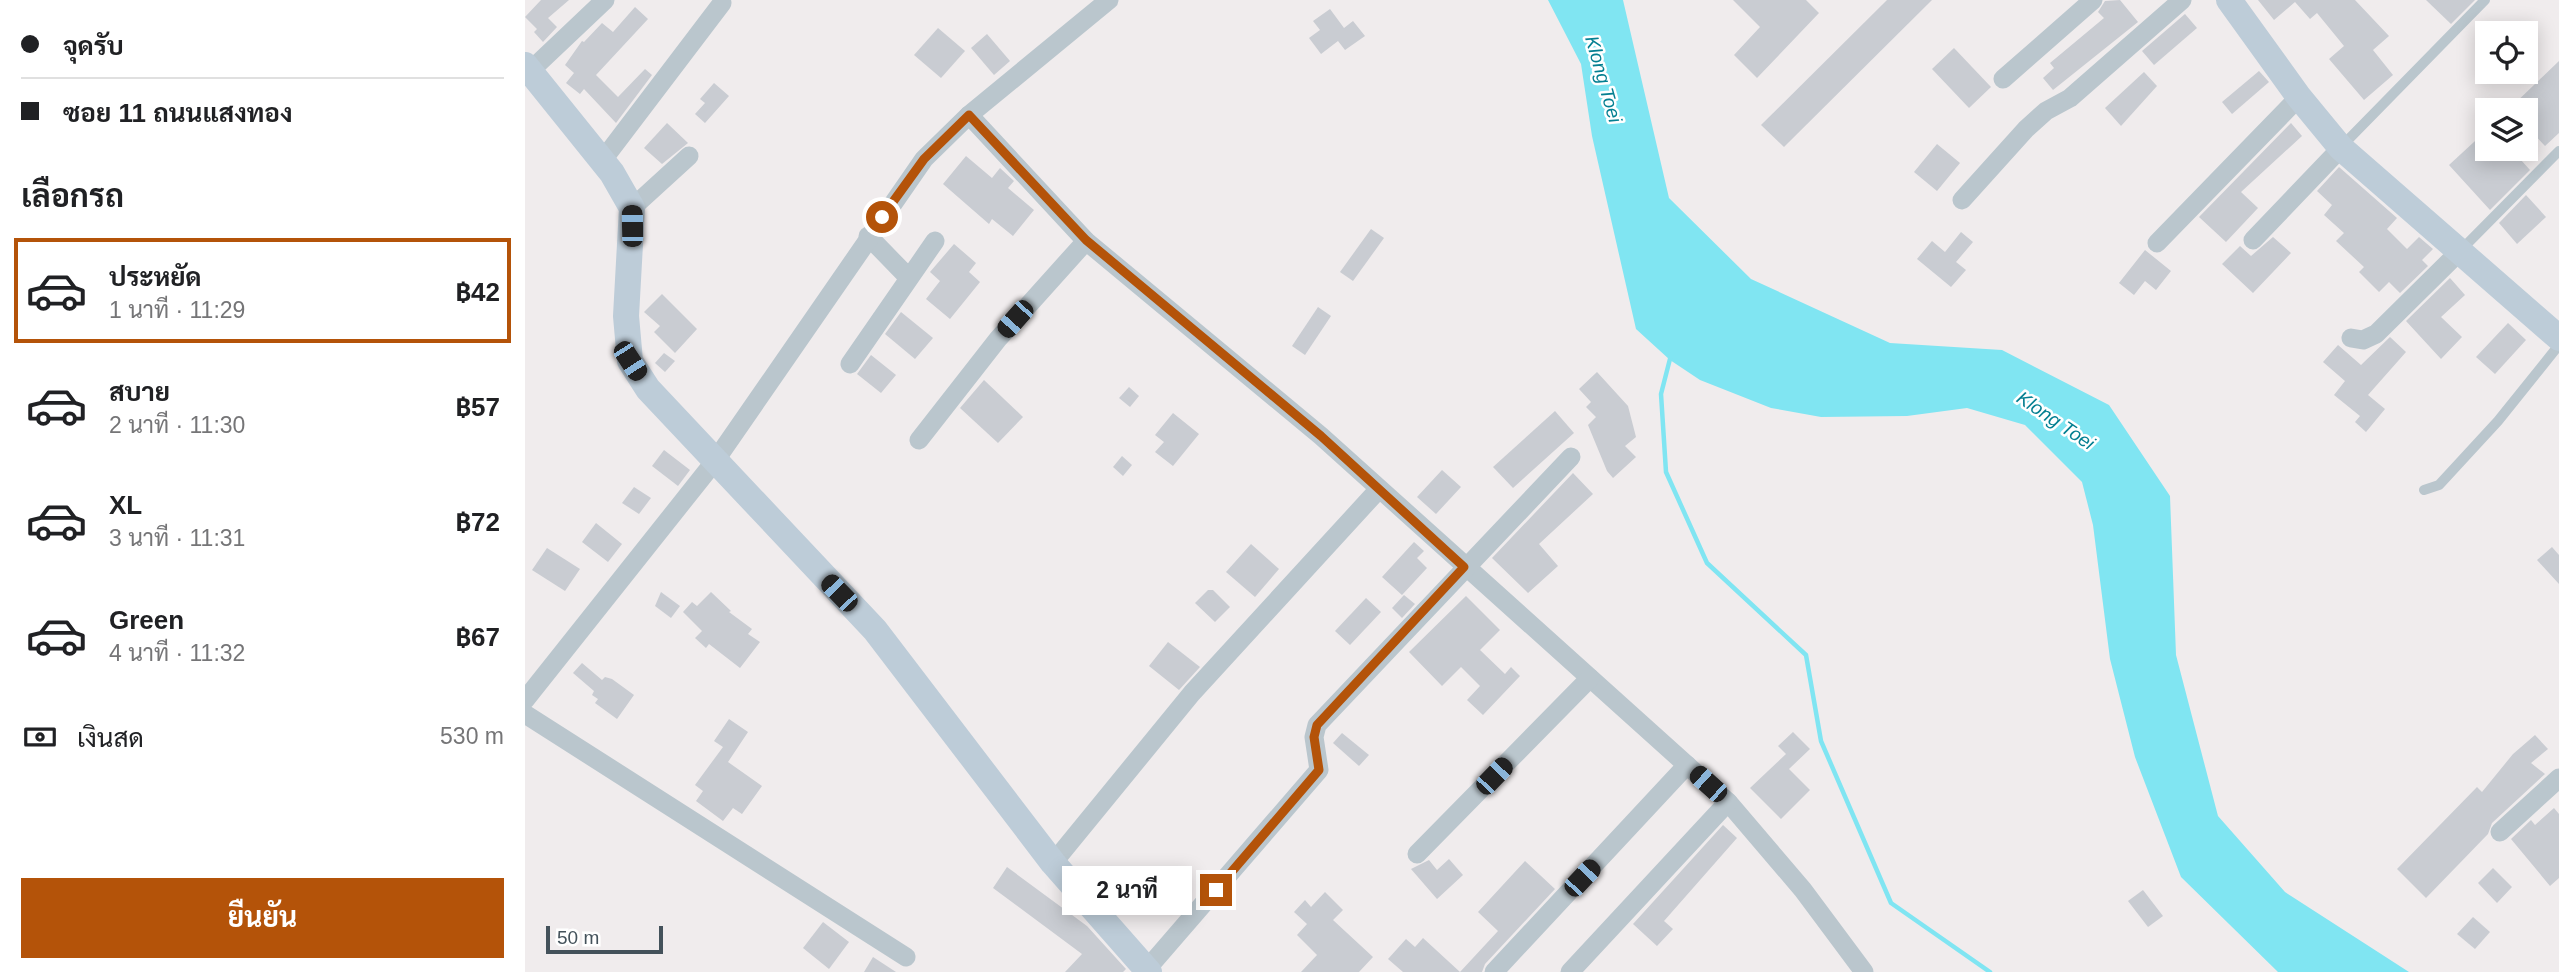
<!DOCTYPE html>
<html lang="th">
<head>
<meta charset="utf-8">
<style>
  body { margin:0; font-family:Arial,Sarabun,sans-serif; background:#f2f2f2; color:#202124; height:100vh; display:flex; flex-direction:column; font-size:26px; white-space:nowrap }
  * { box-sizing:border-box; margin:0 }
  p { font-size:23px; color:#757577 }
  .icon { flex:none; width:38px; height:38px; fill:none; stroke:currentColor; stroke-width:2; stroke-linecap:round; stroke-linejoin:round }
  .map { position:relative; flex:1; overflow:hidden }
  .panel { display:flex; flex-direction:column; background:#fff; width:525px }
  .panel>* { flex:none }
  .banner { display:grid; align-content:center; height:154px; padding:0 21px; background:#fff }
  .fabs { position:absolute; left:1950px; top:21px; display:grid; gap:14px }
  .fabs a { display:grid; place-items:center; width:63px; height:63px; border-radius:0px; background:#fff; box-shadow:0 4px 18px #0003; font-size:35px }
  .scale { position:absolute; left:21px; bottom:18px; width:117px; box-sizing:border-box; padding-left:7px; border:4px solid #44525b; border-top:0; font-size:19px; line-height:24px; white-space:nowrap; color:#44525b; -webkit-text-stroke:5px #fff; paint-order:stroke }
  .end { position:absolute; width:32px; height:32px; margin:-16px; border:9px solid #b45309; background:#fff; box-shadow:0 0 0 4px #fff }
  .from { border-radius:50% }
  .bubble { position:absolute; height:49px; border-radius:0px; background:#fff; box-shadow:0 4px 18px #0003; font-size:23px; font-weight:700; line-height:49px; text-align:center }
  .car { position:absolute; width:21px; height:42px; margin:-21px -10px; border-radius:9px; box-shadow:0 0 5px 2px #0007; background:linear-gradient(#222 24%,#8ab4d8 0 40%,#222 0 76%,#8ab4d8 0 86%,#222 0) }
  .banner b { display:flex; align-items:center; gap:24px; height:66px; font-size:26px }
  .banner b+b { border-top:2px solid #e0e0e0 }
  .banner i { width:18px; height:18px; background:#202124 }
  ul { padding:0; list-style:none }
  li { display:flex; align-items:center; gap:21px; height:105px; margin:0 14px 10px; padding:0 7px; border:4px solid transparent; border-radius:0px }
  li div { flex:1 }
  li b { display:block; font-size:26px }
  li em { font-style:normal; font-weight:700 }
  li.on { border-color:#b45309 }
  li>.icon { width:63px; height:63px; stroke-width:1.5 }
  h2 { padding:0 21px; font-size:32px; line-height:84px }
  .pay { display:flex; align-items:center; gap:18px; height:77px; padding:0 21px; font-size:26px }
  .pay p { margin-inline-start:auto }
  .cta { display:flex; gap:14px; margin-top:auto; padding:14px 21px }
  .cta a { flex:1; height:80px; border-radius:0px; background:#b45309; color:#fff; font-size:28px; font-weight:700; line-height:80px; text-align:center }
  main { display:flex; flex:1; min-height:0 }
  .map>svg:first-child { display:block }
  .water { fill:#80e5f2 }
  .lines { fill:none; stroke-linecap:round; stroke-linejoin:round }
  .stream { stroke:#80e5f2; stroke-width:4.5 }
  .building { fill:#c9ccd2 }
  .lane { stroke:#bac6cd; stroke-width:10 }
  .street { stroke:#bac6cd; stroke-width:19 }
  .secondary { stroke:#bdccd8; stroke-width:26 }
  .route { stroke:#b45309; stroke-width:9 }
  .labels { text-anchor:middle; stroke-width:5; stroke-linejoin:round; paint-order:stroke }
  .water-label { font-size:19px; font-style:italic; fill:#047f91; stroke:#fff }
</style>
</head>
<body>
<main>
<section class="panel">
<div class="banner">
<b><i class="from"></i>จุดรับ</b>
<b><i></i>ซอย 11 ถนนแสงทอง</b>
</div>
<h2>เลือกรถ</h2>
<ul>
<li class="on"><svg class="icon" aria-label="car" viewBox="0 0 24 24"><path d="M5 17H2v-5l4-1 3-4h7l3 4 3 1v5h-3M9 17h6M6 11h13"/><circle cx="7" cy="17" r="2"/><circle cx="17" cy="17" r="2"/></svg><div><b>ประหยัด</b><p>1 นาที · 11:29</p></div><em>฿42</em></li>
<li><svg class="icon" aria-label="car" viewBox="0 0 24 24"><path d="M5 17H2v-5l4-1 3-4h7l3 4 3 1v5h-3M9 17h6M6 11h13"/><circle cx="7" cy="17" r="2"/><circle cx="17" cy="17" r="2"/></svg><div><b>สบาย</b><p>2 นาที · 11:30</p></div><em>฿57</em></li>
<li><svg class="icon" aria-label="car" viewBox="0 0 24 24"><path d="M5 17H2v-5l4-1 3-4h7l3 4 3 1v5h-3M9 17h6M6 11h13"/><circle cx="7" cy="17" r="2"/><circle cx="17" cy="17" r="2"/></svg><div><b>XL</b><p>3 นาที · 11:31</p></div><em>฿72</em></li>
<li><svg class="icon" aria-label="car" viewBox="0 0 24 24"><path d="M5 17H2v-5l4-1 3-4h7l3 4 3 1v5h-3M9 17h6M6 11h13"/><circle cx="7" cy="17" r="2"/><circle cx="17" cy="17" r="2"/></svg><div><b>Green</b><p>4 นาที · 11:32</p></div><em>฿67</em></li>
</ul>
<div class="pay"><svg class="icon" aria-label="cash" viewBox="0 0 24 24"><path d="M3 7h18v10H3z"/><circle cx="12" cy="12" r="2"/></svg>เงินสด<p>530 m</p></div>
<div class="cta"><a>ยืนยัน</a></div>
</section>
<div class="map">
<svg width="2034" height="972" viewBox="0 0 2034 972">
  <rect width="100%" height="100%" fill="#f0eced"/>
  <polygon class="water" points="1023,0 1098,0 1144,198 1226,279 1365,343 1477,350 1584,405 1645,496 1651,655 1693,816 1760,892 1884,972 1753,972 1656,877 1610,757 1585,659 1568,525 1557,482 1500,425 1442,408 1382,416 1296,417 1246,408 1175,380 1145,360 1111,329 1067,136 1056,64"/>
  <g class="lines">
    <polyline class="stream" points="1146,355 1136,394 1141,472 1182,563 1281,655 1296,741 1366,903 1465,972"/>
  </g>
  <g class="building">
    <polygon points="16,0 44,0 23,18 32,27 18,42 9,32 12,29 0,17"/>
    <polygon points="1208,0 1281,0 1294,13 1232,78 1209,55 1235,27"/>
    <polygon points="1362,0 1407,0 1259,147 1236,125"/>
    <polygon points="1595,0 1613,22 1528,90 1518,78 1529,68 1525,63 1579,18 1573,12 1580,1"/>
    <polygon points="1733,0 1830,0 1864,36 1848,50 1868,75 1839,100 1804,59 1819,46 1792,13 1785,19 1770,2 1749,20"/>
    <polygon points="1901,0 1950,0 1926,24"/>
    <polygon points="110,7 123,19 71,75 93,97 120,69 127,75 91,123 59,89 55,94 41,83 49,73 40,65 57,41 59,42 77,23 88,32"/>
    <polygon points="805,9 819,28 828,21 840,36 820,50 813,41 796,54 784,38 795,30 788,21"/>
    <polygon points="1660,14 1672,28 1629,65 1617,51"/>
    <polygon points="413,28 440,51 416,78 389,55"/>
    <polygon points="462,34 485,61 469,75 446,48"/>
    <polygon points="1429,48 1466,87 1444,108 1407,69"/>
    <polygon points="2034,61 2034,133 2020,146 2000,125 2000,110 1983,110"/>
    <polygon points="1734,71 1744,82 1707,114 1697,102"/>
    <polygon points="1619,72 1632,86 1596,126 1580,108"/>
    <polygon points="189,83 204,96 180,123 170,114 180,103 175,99"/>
    <polygon points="142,123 163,143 137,164 119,148"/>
    <polygon points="1766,123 1777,136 1716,192 1733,208 1701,242 1674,217"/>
    <polygon points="1962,130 1962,149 1986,149 2005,170 1965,210 1924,165"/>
    <polygon points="1412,144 1435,163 1412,191 1389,172"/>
    <polygon points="441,156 467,178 475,168 489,181 483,188 509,210 488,236 467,219 464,224 418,184"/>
    <polygon points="1814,167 1872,218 1862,229 1882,249 1894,237 1908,249 1897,260 1903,266 1875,293 1864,282 1854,292 1834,272 1839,267 1811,241 1819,233 1799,215 1807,205 1792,191"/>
    <polygon points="2001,195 2021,217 1992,244 1974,223"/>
    <polygon points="846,229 859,238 828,281 815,272"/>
    <polygon points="1436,232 1448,242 1431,262 1441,270 1426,287 1392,259 1407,241 1420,252"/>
    <polygon points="1748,237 1766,253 1728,293 1697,264 1715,246 1726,256"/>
    <polygon points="429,244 451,263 444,272 455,282 425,319 401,299 415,281 405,272"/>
    <polygon points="1620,250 1646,271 1631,290 1620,281 1609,295 1594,283"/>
    <polygon points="1925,278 1940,295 1916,317 1937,337 1916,359 1881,321"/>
    <polygon points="137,294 172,329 150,353 129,332 135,326 119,312"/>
    <polygon points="793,307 806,316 780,355 767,346"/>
    <polygon points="376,312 408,338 390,359 360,334"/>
    <polygon points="1983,323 2001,340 1970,374 1951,357"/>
    <polygon points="1865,337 1881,352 1843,395 1860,409 1841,432 1830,422 1835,416 1809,395 1820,381 1798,362 1813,345 1836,365"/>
    <polygon points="139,353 150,361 140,372 130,363"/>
    <polygon points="346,355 371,375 356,393 332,374"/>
    <polygon points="1072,372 1103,406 1111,437 1100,446 1111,457 1088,478 1082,471 1063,425 1071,417 1061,407 1066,402 1054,389"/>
    <polygon points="459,380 498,417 473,443 435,408"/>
    <polygon points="604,387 614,396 605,407 594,398"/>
    <polygon points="1030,411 1049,433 988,488 968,467"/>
    <polygon points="648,413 674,434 648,466 630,452 639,442 630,435"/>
    <polygon points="139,450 165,470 153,486 127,466"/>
    <polygon points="597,456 607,465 598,476 588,467"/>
    <polygon points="917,470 936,487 911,514 892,497"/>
    <polygon points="1048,473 1068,494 1014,544 1033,566 1003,593 967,558"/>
    <polygon points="109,487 126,498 114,514 97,503"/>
    <polygon points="71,523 97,544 83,562 57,542"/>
    <polygon points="889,542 899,551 892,558 902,568 877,595 857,577"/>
    <polygon points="726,544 754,569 730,597 701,572"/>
    <polygon points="2027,547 2034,555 2034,584 2012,560"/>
    <polygon points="22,548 55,569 40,591 7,570"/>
    <polygon points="683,590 688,590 705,607 690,622 670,603"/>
    <polygon points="136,592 155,606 146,618 130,606"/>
    <polygon points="186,592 206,611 204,612 227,629 223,634 235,642 215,668 184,644 181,648 170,638 177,631 158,612 167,602 172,606"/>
    <polygon points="879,595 890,604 877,618 867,608"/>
    <polygon points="941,596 975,630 955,650 980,674 986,667 995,676 958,715 942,700 955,686 936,667 917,686 884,652"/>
    <polygon points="841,598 856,612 825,645 810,631"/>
    <polygon points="643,642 675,667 654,690 624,666"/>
    <polygon points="57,663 77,680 80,677 87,679 109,695 92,719 70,703 73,699 67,695 69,691 48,673"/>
    <polygon points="204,719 223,732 203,762 237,786 217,814 208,808 198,821 171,801 178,791 170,785 198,747 189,741"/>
    <polygon points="1268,732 1285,749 1264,769 1285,790 1256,819 1225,788 1261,754 1253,746"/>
    <polygon points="817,733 844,755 834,766 808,743"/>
    <polygon points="2010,735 2023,749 2006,763 2020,774 1967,823 1963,834 1901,898 1872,869 1952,787 1957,792 1988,754"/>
    <polygon points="2029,808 2034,814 2034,878 2025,886 1986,839 2006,820 2010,825"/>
    <polygon points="1198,825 1212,838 1139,921 1148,929 1132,946 1108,924"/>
    <polygon points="924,859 938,875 912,899 886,869 904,860 912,870"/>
    <polygon points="1000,861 1030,889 960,964 957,972 878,972 863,959 881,939 890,947 898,938 935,972 973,931 953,912"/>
    <polygon points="482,867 562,926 601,969 598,972 540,972 557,954 468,888"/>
    <polygon points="1968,868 1987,887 1972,903 1953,883"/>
    <polygon points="1618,890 1638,916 1623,927 1603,901"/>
    <polygon points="800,892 818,910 808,920 848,957 834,972 776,972 792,955 772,935 782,924 769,912 780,900 786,907"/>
    <polygon points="1948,917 1965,932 1950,949 1932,934"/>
    <polygon points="298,922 324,942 304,969 278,948"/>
    <polygon points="348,957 371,972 339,972"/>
  </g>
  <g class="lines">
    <g class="lane">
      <polyline points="1816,147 1960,0"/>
      <polyline points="1936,250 2034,151"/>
      <polyline points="1899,490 1914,485 1973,421 2034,345"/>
    </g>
    <g class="street">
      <polyline points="5,71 80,0"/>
      <polyline points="1478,79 1568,0"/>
      <polyline points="444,115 561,241 796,436 1203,802 1278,890 1339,972"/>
      <polyline points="77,161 197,3"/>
      <polyline points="1437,200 1501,129 1521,111 1545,98 1657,0"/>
      <polyline points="107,208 164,156"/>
      <polyline points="343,236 383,277"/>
      <polyline points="1728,240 1816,148"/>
      <polyline points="1632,243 1774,97"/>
      <polyline points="1826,338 1838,340 1851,334 1933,253"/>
      <polyline points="325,364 410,241"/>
      <polyline points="394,440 473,339 561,241"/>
      <polyline points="0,700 190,461 399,159 444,115 584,0"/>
      <polyline points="0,714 381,957"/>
      <polyline points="1975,832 2034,778"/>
      <polyline points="892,854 1065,678"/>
      <polyline points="528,863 667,693 854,489"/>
      <polyline points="622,969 794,770 789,737 792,725 1046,457"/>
      <polyline points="969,972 1162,765"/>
      <polyline points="1045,972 1203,802"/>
    </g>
    <g class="secondary">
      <polyline points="1704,0 1774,97 1816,148 2034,338"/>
      <polyline points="0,65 87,173 107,208 101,316 105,361 123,389 350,630 528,863 624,972"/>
    </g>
  </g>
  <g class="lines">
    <polyline class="route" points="357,217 399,159 444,115 561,240 796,436 939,567 792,725 789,737 794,770 691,890"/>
  </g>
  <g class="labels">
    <g class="water-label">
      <text transform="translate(1079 79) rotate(74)" y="7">Klong Toei</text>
      <text transform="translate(1531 420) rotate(34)" y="7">Klong Toei</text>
    </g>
  </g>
</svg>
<div class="fabs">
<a><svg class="icon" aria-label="locate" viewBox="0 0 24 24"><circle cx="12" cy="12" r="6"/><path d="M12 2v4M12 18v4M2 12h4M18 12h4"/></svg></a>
<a><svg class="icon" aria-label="layers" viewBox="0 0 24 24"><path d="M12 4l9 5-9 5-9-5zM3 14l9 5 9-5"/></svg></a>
</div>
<div class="scale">50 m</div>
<i class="end from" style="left:357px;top:217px"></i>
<i class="end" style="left:691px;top:890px"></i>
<div class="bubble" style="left:537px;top:866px;width:130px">2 นาที</div>
<i class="car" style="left:107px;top:226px;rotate:359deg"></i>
<i class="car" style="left:490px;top:319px;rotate:222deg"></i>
<i class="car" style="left:105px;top:361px;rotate:147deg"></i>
<i class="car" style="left:314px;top:593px;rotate:316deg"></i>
<i class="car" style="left:969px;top:776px;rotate:44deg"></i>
<i class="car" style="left:1183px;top:784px;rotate:312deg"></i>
<i class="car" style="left:1057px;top:878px;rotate:43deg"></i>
</div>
</main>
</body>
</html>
